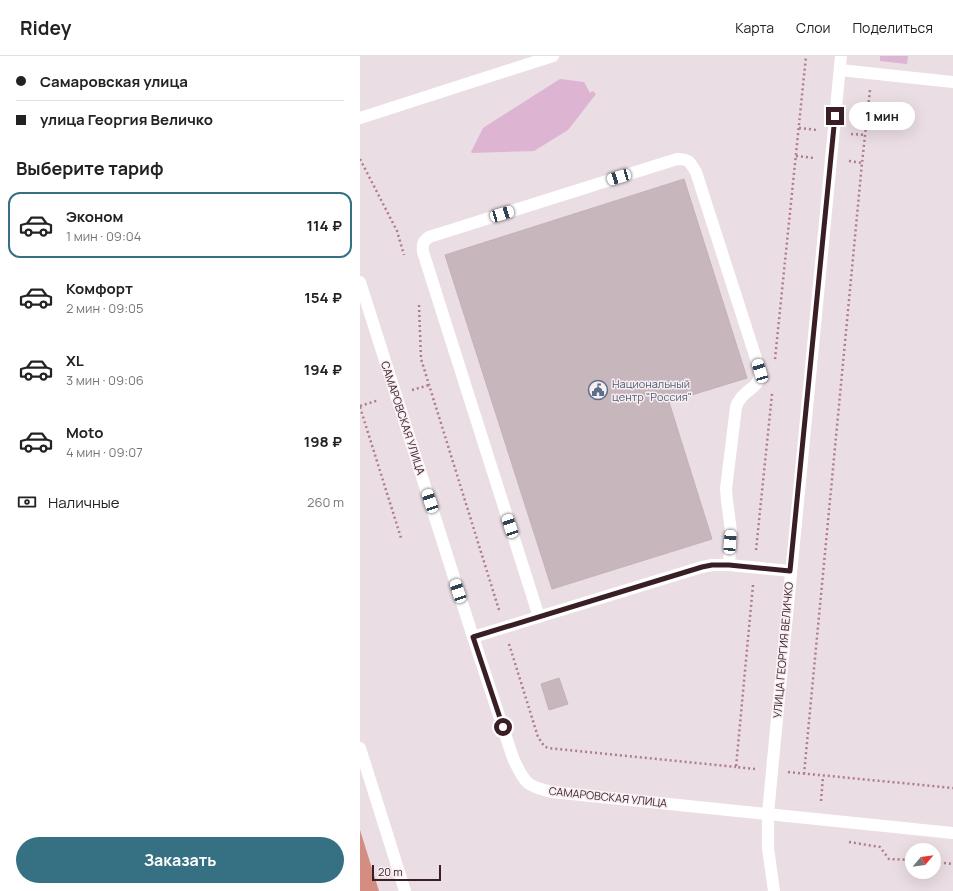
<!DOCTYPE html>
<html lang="ru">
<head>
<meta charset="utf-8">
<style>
  body { margin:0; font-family:Manrope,sans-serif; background:#f2f2f2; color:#222; height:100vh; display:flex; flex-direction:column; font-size:15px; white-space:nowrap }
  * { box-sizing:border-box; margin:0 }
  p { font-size:13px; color:#767676 }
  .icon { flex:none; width:22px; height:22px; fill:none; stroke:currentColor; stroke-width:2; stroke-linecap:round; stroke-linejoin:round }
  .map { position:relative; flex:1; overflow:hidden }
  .details { display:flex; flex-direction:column; background:#fff; width:360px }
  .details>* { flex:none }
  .banner { display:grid; align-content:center; height:88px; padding:0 16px; background:#fff }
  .needle { width:26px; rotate:61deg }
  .buttons { position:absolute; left:545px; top:787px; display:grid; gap:8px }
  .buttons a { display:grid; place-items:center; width:36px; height:36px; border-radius:50%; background:#fff; box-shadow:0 4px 16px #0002; font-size:20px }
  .scale { position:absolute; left:12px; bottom:10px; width:69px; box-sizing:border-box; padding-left:4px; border:2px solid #3a1e26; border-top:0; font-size:11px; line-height:14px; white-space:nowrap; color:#3a1e26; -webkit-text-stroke:3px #f7eef2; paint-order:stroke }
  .end { position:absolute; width:18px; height:18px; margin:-9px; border:5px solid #3a1e26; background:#fff; box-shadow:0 0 0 2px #fff }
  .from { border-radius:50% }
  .bubble { position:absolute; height:28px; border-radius:14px; background:#fff; box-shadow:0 4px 16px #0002; font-size:13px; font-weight:700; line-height:28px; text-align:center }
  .car { position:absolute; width:12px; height:24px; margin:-12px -6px; border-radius:5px; box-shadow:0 0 3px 1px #0007; background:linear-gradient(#fff 24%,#345 0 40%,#fff 0 76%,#345 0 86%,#fff 0) }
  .banner b { display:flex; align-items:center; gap:14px; height:38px; font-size:15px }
  .banner b+b { border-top:1px solid #e0e0e0 }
  .banner i { width:10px; height:10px; background:#222 }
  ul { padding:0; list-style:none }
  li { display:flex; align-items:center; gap:12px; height:66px; margin:0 8px 6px; padding:0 8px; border:2px solid transparent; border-radius:12px }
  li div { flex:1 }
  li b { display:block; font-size:15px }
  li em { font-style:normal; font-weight:700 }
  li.active { border-color:#357083 }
  li>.icon { width:36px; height:36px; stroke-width:1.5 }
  h2 { padding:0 16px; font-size:18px; line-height:48px }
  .pay { display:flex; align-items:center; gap:10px; height:44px; padding:0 16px; font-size:15px }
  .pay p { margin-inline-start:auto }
  .primary-button { display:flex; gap:8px; margin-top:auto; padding:8px 16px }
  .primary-button a { flex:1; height:46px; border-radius:24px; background:#357083; color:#fff; font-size:16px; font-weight:700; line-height:46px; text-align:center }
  header { display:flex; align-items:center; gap:24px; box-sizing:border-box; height:56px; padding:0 20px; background:#fff; border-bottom:1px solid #e0e0e0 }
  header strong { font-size:19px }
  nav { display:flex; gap:22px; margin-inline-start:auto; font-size:14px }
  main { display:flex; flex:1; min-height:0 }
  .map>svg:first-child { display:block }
  .green { fill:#ddb4d2 }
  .water { fill:#d38d81 }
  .building { fill:#c8b6bd; stroke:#c4b0b8 }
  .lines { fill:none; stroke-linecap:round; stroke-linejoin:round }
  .path { stroke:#b07c8c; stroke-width:2.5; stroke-dasharray:2 3; stroke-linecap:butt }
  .minor { stroke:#fff; stroke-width:12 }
  .route { stroke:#3a1e26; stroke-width:5 }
  .labels { text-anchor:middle; stroke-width:3; stroke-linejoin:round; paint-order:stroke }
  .service-label { font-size:11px; fill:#4e5e75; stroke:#f7eef2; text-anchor:start }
  .street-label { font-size:11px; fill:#3a1e26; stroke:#f7eef2 }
</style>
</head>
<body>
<header>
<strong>Ridey</strong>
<nav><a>Карта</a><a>Слои</a><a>Поделиться</a></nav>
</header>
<main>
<section class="details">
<div class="banner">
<b><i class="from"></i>Самаровская улица</b>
<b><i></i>улица Георгия Величко</b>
</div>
<h2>Выберите тариф</h2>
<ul>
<li class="active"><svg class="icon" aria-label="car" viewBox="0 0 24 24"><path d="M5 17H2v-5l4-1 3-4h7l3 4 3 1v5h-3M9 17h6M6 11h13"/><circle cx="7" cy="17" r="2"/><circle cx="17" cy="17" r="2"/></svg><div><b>Эконом</b><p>1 мин · 09:04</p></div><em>114 ₽</em></li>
<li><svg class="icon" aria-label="car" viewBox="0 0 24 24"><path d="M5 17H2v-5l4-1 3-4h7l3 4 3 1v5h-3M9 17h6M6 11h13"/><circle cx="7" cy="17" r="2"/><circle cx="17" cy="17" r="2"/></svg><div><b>Комфорт</b><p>2 мин · 09:05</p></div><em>154 ₽</em></li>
<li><svg class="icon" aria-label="car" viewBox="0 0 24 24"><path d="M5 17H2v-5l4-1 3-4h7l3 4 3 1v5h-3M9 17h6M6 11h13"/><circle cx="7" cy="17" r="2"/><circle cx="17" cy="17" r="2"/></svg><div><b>XL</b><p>3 мин · 09:06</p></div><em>194 ₽</em></li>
<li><svg class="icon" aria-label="car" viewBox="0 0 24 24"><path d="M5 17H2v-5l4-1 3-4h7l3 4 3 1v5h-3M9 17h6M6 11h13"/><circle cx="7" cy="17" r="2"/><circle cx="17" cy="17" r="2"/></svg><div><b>Moto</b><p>4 мин · 09:07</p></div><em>198 ₽</em></li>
</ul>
<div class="pay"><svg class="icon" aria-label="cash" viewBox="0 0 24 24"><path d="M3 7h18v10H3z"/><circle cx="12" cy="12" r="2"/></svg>Наличные<p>260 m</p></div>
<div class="primary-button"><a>Заказать</a></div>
</section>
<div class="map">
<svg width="593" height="835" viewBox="0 0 593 835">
  <rect width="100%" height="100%" fill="#eadde3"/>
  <g class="green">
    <polygon points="520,0 548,0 547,8 520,5"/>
    <polygon points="200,23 224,26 230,37 233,35 236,38 208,74 174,95 112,97 111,96 123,72"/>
  </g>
  <polygon class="water" points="0,774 19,835 0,835"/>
  <g class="building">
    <polygon points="324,123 387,322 309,346 352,483 192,533 85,199"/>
    <polygon points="199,622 208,648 189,654 181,628"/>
  </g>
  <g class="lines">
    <g class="path">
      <polyline points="439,72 457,74"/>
      <polyline points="491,78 505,79"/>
      <polyline points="436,100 454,102"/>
      <polyline points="0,103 37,175 44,199"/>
      <polyline points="489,105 502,107"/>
      <polyline points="59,249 61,303 139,554"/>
      <polyline points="415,303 446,0"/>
      <polyline points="52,334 69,329"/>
      <polyline points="0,350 19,344"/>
      <polyline points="0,351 41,482"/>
      <polyline points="396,494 412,338"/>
      <polyline points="393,529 376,711 395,713"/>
      <polyline points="149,588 178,681 184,690 188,692 376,711"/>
      <polyline points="428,716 593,732"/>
      <polyline points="444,718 502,107 510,34"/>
      <polyline points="461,745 463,720"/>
      <polyline points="489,786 520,791 529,803 552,804"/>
      <polyline points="574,806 593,808"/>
    </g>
    <g class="minor">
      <polyline points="480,14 593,26"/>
      <polyline points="0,62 193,0"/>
      <path d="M 0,226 L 113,581 L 153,702 C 157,710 161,721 168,727 C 174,732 184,734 192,736 L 593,777"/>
      <path d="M 179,561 L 63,196 C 62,189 63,185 69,181 L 317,103 C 329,103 330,106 336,116 L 400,315 C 400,333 386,332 379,345 C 377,347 377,349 376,351 L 366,433 L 367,445 L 371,475 L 369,509"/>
      <polyline points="113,581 342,511 352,509 369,509 431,515"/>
      <polyline points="0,692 45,835"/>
      <polyline points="414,835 408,792 408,758 412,715 481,0"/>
    </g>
  </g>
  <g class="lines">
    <polyline class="route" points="143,671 113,581 342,511 352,509 369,509 430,515 475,60"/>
  </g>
  <defs>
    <g id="civic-ring" transform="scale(1)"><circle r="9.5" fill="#f7eef2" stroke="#5c6f8a" stroke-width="1.5"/><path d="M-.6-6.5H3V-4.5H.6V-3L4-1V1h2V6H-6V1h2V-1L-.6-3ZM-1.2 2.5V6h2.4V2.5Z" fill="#5c6f8a"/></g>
  </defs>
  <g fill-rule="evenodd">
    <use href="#civic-ring" x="238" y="334"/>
  </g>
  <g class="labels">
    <g class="service-label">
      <text x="252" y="332">Национальный<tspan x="252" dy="13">центр "Россия"</tspan></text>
    </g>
    <g class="street-label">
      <text transform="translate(43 362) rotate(72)" y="4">САМАРОВСКАЯ УЛИЦА</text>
      <text transform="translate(423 594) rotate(-85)" y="4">УЛИЦА ГЕОРГИЯ ВЕЛИЧКО</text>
      <text transform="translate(248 741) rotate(6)" y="4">САМАРОВСКАЯ УЛИЦА</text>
    </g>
  </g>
</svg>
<div class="buttons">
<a><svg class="needle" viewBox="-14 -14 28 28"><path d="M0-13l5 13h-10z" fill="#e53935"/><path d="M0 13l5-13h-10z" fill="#767676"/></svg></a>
</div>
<div class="scale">20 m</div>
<i class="end from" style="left:143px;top:671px"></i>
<i class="end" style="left:475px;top:60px"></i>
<div class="bubble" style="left:489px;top:46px;width:66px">1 мин</div>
<i class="car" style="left:259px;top:121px;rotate:253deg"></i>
<i class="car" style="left:142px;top:158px;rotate:73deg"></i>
<i class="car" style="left:400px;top:315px;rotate:343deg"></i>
<i class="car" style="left:70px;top:445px;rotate:342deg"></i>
<i class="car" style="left:150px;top:470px;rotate:342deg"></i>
<i class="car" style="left:370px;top:486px;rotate:4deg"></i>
<i class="car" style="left:98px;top:535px;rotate:342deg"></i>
</div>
</main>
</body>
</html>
